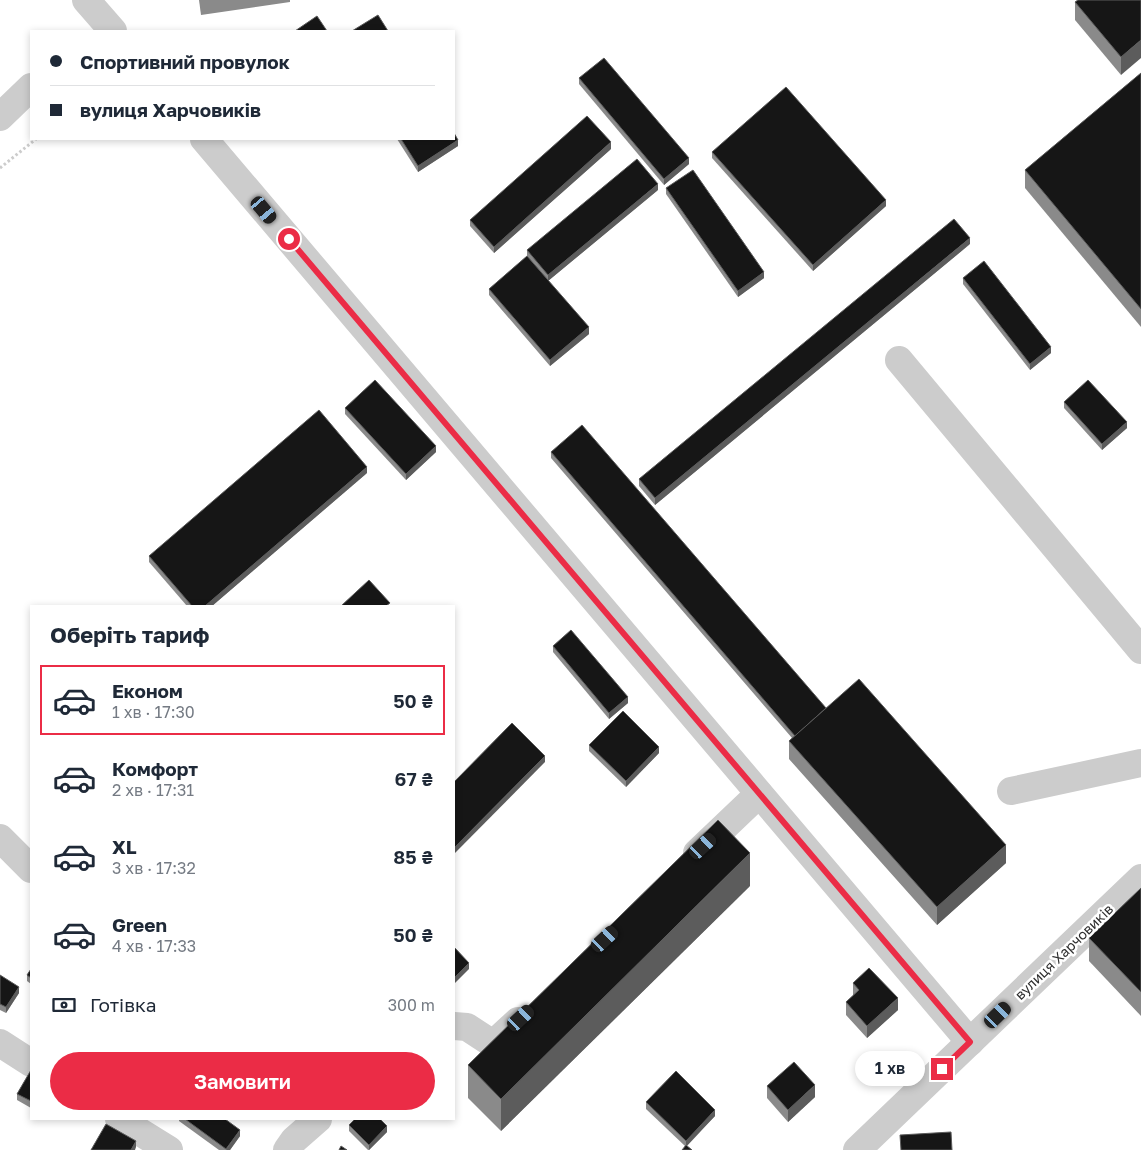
<!DOCTYPE html>
<html lang="uk">
<head>
<meta charset="utf-8">
<style>
  body { margin:0; font-family:"Golos Text",sans-serif; background:#f6f6f7; color:#1f2937; height:100vh; display:flex; flex-direction:column; font-size:19px; white-space:nowrap }
  * { box-sizing:border-box; margin:0 }
  p { font-size:16px; color:#747a83 }
  .icon { flex:none; width:28px; height:28px; fill:none; stroke:currentColor; stroke-width:2; stroke-linecap:round; stroke-linejoin:round }
  .map { position:relative; flex:1; overflow:hidden }
  .drawer { position:absolute; left:30px; top:605px; width:425px; height:515px; display:flex; flex-direction:column; background:#fff; border-radius:0px; box-shadow:0 2px 8px #0003 }
  .drawer>* { flex:none }
  .guide { position:absolute; left:30px; top:30px; width:425px; height:110px; border-radius:0px; box-shadow:0 2px 8px #0003; display:grid; align-content:center; height:110px; padding:0 20px; background:#fff }
  .end { position:absolute; width:22px; height:22px; margin:-11px; border:6px solid #eb2c46; background:#fff; box-shadow:0 0 0 2px #fff }
  .from { border-radius:50% }
  .bubble { position:absolute; height:35px; border-radius:18px; background:#fff; box-shadow:0 2px 8px #0003; font-size:16px; font-weight:600; line-height:35px; text-align:center }
  .car { position:absolute; width:15px; height:30px; margin:-15px -8px; border-radius:6px; box-shadow:0 0 4px 1px #0007; background:linear-gradient(#222 24%,#8ab4d8 0 40%,#222 0 76%,#8ab4d8 0 86%,#222 0) }
  .guide b { display:flex; align-items:center; gap:18px; height:48px; font-size:19px }
  .guide b+b { border-top:1px solid #e0e1e3 }
  .guide i { width:12px; height:12px; background:#1f2937 }
  ul { padding:0; list-style:none }
  li { display:flex; align-items:center; gap:15px; height:70px; margin:0 10px 8px; padding:0 10px; border:2px solid transparent; border-radius:0px }
  li div { flex:1 }
  li b { display:block; font-size:19px }
  li em { font-style:normal; font-weight:600 }
  li.active { border-color:#eb2c46 }
  li>.icon { width:45px; height:45px; stroke-width:1.5 }
  h2 { padding:0 20px; font-size:22px; line-height:60px }
  .pay { display:flex; align-items:center; gap:12px; height:55px; padding:0 20px; font-size:19px }
  .pay p { margin-inline-start:auto }
  .action { display:flex; gap:10px; margin-top:auto; padding:10px 20px }
  .action a { flex:1; height:58px; border-radius:30px; background:#eb2c46; color:#fff; font-size:20px; font-weight:600; line-height:58px; text-align:center }
  .map>svg:first-child { display:block }
  .lines { fill:none; stroke-linecap:round; stroke-linejoin:round }
  .path { stroke:#ccc; stroke-width:3; stroke-dasharray:2.5 2.5; stroke-linecap:butt }
  .minor { stroke:#ccc; stroke-width:28 }
  .wall { fill:#8a8a8a }
  .shaded-wall { fill:#5c5c5c }
  .building { fill:#161616; stroke:#5c5c5c }
  .route { stroke:#eb2c46; stroke-width:6 }
  .labels { text-anchor:middle; stroke-width:5; stroke-linejoin:round; paint-order:stroke }
  .street-label { font-size:14px; fill:#2f2f2f; stroke:#fff }
</style>
</head>
<body>
<div class="map">
<svg width="1141" height="1150" viewBox="0 0 1141 1150">
  <rect width="100%" height="100%" fill="#fff"/>
  <g class="lines">
    <polyline class="path" points="0,168 36,139"/>
    <g class="minor">
      <polyline points="86,0 113,31"/>
      <polyline points="0,117 31,87"/>
      <polyline points="204,139 970,1042"/>
      <polyline points="899,360 1141,650"/>
      <polyline points="1011,791 1141,763"/>
      <polyline points="0,838 31,869"/>
      <polyline points="697,853 759,794"/>
      <polyline points="454,1026 467,1027 493,1044 518,1021"/>
      <polyline points="0,1043 31,1063"/>
      <polyline points="119,1119 169,1150"/>
      <polyline points="287,1150 294,1140 318,1119"/>
      <polyline points="857,1150 1141,878"/>
    </g>
  </g>
  <g class="wall">
    <polygon points="199,0 290,0 290,2 201,15"/>
    <polygon points="1141,0 1121,75 1075,20 1075,2"/>
    <polygon points="1141,73 1141,327 1025,188 1025,170"/>
    <polygon points="579,78 689,164 664,185 579,84"/>
    <polygon points="397,139 454,139 458,146 418,172"/>
    <polygon points="611,149 494,253 470,226 470,220"/>
    <polygon points="712,152 886,206 813,271 712,158"/>
    <polygon points="666,188 764,278 738,297 666,194"/>
    <polygon points="658,190 548,281 589,334 550,366 489,295 489,289 527,256 527,250"/>
    <polygon points="970,244 655,505 639,486 639,479"/>
    <polygon points="963,278 1051,353 1030,370 963,284"/>
    <polygon points="1064,402 1127,428 1102,450 1064,408"/>
    <polygon points="345,408 436,452 406,480 345,414"/>
    <polygon points="551,452 826,708 1006,863 937,925 789,759 789,741 792,738 551,458"/>
    <polygon points="367,473 212,606 187,606 149,562 149,556"/>
    <polygon points="553,646 628,703 609,719 553,652"/>
    <polygon points="589,745 659,753 626,787 589,751"/>
    <polygon points="750,886 501,1131 468,1098 468,1065"/>
    <polygon points="1141,888 1141,1016 1089,961 1089,938"/>
    <polygon points="31,969 31,984 27,981 27,975"/>
    <polygon points="0,975 19,993 6,1013 0,1010"/>
    <polygon points="853,983 898,1010 867,1038 846,1015 846,1002 853,996"/>
    <polygon points="31,1070 31,1108 17,1100 17,1094"/>
    <polygon points="767,1086 815,1097 788,1122 767,1098"/>
    <polygon points="646,1102 715,1116 685,1146 646,1109"/>
    <polygon points="179,1119 225,1119 240,1136 230,1150 219,1150 179,1121"/>
    <polygon points="349,1125 387,1132 369,1150 368,1150 349,1131"/>
  </g>
  <g class="shaded-wall">
    <polygon points="1141,40 1141,58 1121,75 1121,57"/>
    <polygon points="458,140 458,146 418,172 418,166"/>
    <polygon points="611,142 611,149 494,253 494,247"/>
    <polygon points="689,158 689,164 664,185 664,179"/>
    <polygon points="658,184 658,190 548,281 548,275"/>
    <polygon points="886,200 886,206 813,271 813,265"/>
    <polygon points="970,238 970,244 655,505 655,498"/>
    <polygon points="764,272 764,278 738,297 738,291"/>
    <polygon points="589,327 589,334 550,366 550,360"/>
    <polygon points="1051,347 1051,353 1030,370 1030,364"/>
    <polygon points="1127,422 1127,428 1102,450 1102,444"/>
    <polygon points="436,446 436,452 406,480 406,474"/>
    <polygon points="367,467 367,473 212,606 205,606"/>
    <polygon points="628,697 628,703 609,719 609,713"/>
    <polygon points="659,747 659,753 626,787 626,781"/>
    <polygon points="545,756 545,762 454,854 454,848"/>
    <polygon points="1006,845 1006,863 937,925 937,907"/>
    <polygon points="750,853 750,886 501,1131 501,1099"/>
    <polygon points="469,963 469,969 454,984 454,978"/>
    <polygon points="19,987 19,993 6,1013 6,1007"/>
    <polygon points="898,998 898,1010 867,1038 867,1026"/>
    <polygon points="815,1085 815,1097 788,1122 788,1110"/>
    <polygon points="715,1110 715,1116 686,1147 686,1141"/>
    <polygon points="387,1126 387,1132 369,1150 369,1145"/>
    <polygon points="240,1130 240,1136 230,1150 226,1150"/>
    <polygon points="136,1141 136,1147 135,1150 131,1150"/>
  </g>
  <g class="building">
    <polygon points="1078,0 1141,0 1141,40 1121,57 1075,2"/>
    <polygon points="378,15 388,31 352,31"/>
    <polygon points="317,16 327,31 295,31"/>
    <polygon points="604,58 689,158 664,179 579,78"/>
    <polygon points="1141,73 1141,309 1025,170"/>
    <polygon points="786,87 886,200 813,265 712,152"/>
    <polygon points="587,116 611,142 494,247 470,220"/>
    <polygon points="454,133 458,140 418,166 401,139 454,139"/>
    <polygon points="637,159 658,184 548,275 527,250"/>
    <polygon points="693,170 764,272 738,291 666,188"/>
    <polygon points="954,219 970,238 655,498 639,479"/>
    <polygon points="527,256 589,327 550,360 489,289"/>
    <polygon points="984,261 1051,347 1030,364 963,278"/>
    <polygon points="375,380 436,446 406,474 345,408"/>
    <polygon points="1088,380 1127,422 1102,444 1064,402"/>
    <polygon points="319,410 367,467 205,606 192,606 149,556"/>
    <polygon points="582,425 826,708 795,736 551,452"/>
    <polygon points="369,580 390,603 386,606 341,606"/>
    <polygon points="571,630 628,697 609,713 553,646"/>
    <polygon points="859,679 1006,845 937,907 789,741"/>
    <polygon points="623,711 659,747 626,781 589,745"/>
    <polygon points="512,723 545,756 454,848 454,782"/>
    <polygon points="718,820 750,853 501,1099 468,1065"/>
    <polygon points="1141,888 1141,992 1089,938"/>
    <polygon points="454,947 469,963 454,978"/>
    <polygon points="869,968 898,998 867,1026 846,1002 859,990 853,983"/>
    <polygon points="31,969 31,978 27,975"/>
    <polygon points="0,975 19,987 6,1007 0,1004"/>
    <polygon points="794,1062 815,1085 788,1110 767,1086"/>
    <polygon points="31,1070 31,1101 17,1094"/>
    <polygon points="676,1071 715,1110 686,1141 646,1102"/>
    <polygon points="185,1119 225,1119 240,1130 226,1149"/>
    <polygon points="355,1119 380,1119 387,1126 369,1145 349,1125"/>
    <polygon points="106,1124 136,1141 131,1150 91,1150"/>
    <polygon points="951,1132 952,1150 901,1150 900,1135"/>
    <polygon points="686,1145 692,1150 682,1150"/>
    <polygon points="341,1146 347,1150 339,1150"/>
  </g>
  <g class="lines">
    <polyline class="route" points="289,239 970,1042 942,1069"/>
  </g>
  <g class="labels">
    <g class="street-label">
      <text transform="translate(1064 952) rotate(-44)" y="5">вулиця Харчовиків</text>
    </g>
  </g>
</svg>
<i class="end from" style="left:289px;top:239px"></i>
<i class="end" style="left:942px;top:1069px"></i>
<div class="bubble" style="left:855px;top:1051px;width:70px">1 хв</div>
<i class="car" style="left:264px;top:210px;rotate:140deg"></i>
<i class="car" style="left:703px;top:846px;rotate:47deg"></i>
<i class="car" style="left:605px;top:939px;rotate:47deg"></i>
<i class="car" style="left:998px;top:1015px;rotate:46deg"></i>
<i class="car" style="left:521px;top:1018px;rotate:47deg"></i>
<div class="guide">
<b><i class="from"></i>Спортивний провулок</b>
<b><i></i>вулиця Харчовиків</b>
</div>
<section class="drawer">
<h2>Оберіть тариф</h2>
<ul>
<li class="active"><svg class="icon" aria-label="car" viewBox="0 0 24 24"><path d="M5 17H2v-5l4-1 3-4h7l3 4 3 1v5h-3M9 17h6M6 11h13"/><circle cx="7" cy="17" r="2"/><circle cx="17" cy="17" r="2"/></svg><div><b>Економ</b><p>1 хв · 17:30</p></div><em>50 ₴</em></li>
<li><svg class="icon" aria-label="car" viewBox="0 0 24 24"><path d="M5 17H2v-5l4-1 3-4h7l3 4 3 1v5h-3M9 17h6M6 11h13"/><circle cx="7" cy="17" r="2"/><circle cx="17" cy="17" r="2"/></svg><div><b>Комфорт</b><p>2 хв · 17:31</p></div><em>67 ₴</em></li>
<li><svg class="icon" aria-label="car" viewBox="0 0 24 24"><path d="M5 17H2v-5l4-1 3-4h7l3 4 3 1v5h-3M9 17h6M6 11h13"/><circle cx="7" cy="17" r="2"/><circle cx="17" cy="17" r="2"/></svg><div><b>XL</b><p>3 хв · 17:32</p></div><em>85 ₴</em></li>
<li><svg class="icon" aria-label="car" viewBox="0 0 24 24"><path d="M5 17H2v-5l4-1 3-4h7l3 4 3 1v5h-3M9 17h6M6 11h13"/><circle cx="7" cy="17" r="2"/><circle cx="17" cy="17" r="2"/></svg><div><b>Green</b><p>4 хв · 17:33</p></div><em>50 ₴</em></li>
</ul>
<div class="pay"><svg class="icon" aria-label="cash" viewBox="0 0 24 24"><path d="M3 7h18v10H3z"/><circle cx="12" cy="12" r="2"/></svg>Готівка<p>300 m</p></div>
<div class="action"><a>Замовити</a></div>
</section>
</div>
</body>
</html>
